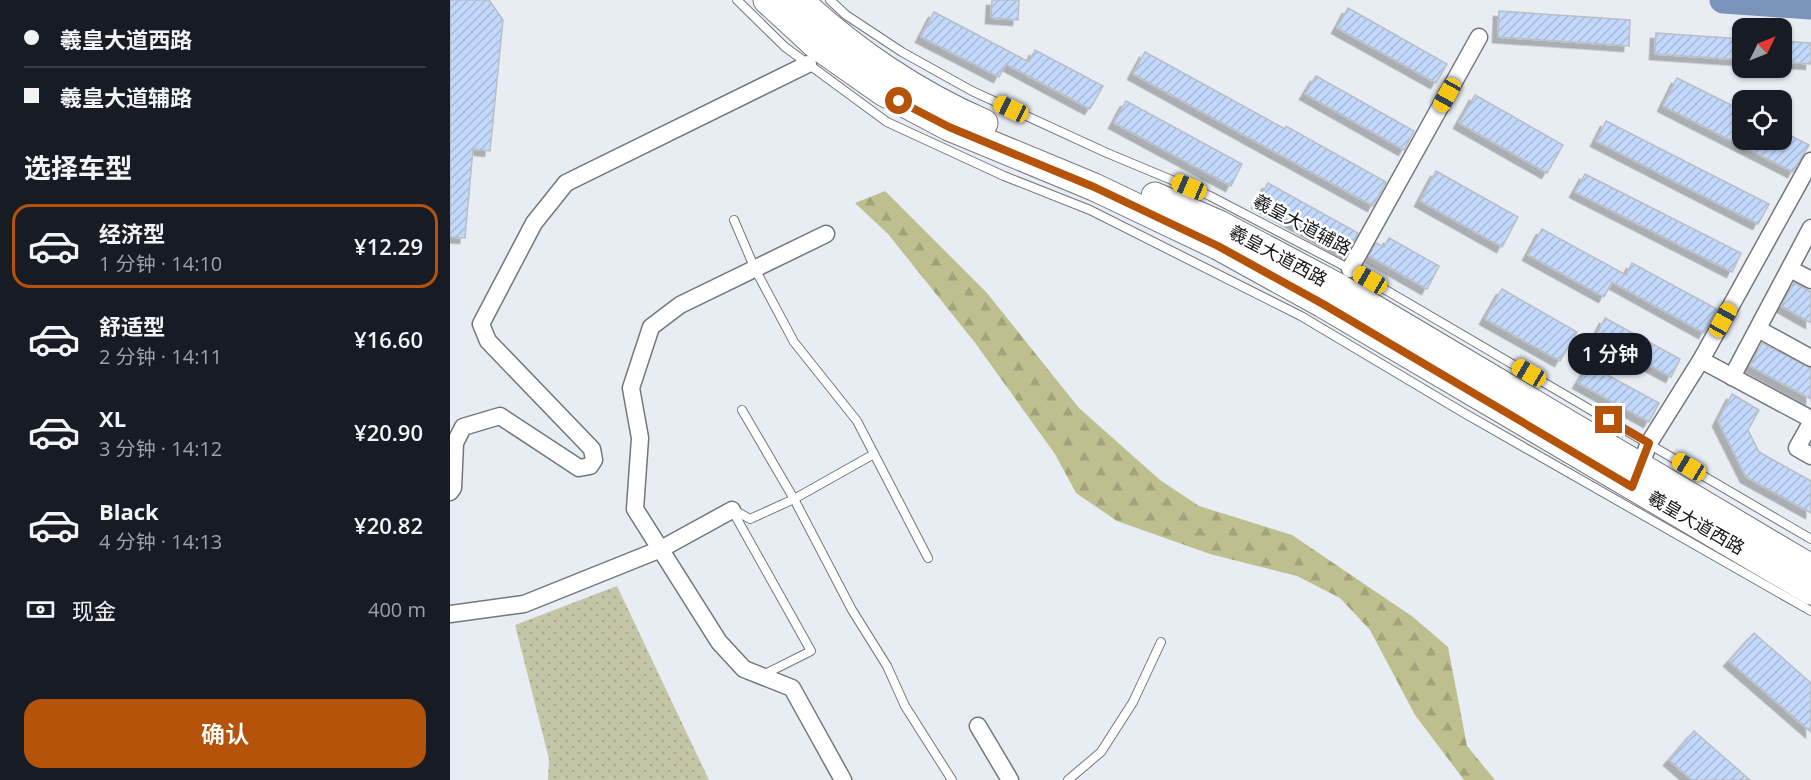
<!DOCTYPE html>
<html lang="zh">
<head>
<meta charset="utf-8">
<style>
  body { margin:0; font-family:"Open Sans","Noto Sans SC",sans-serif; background:#20242c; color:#f1f3f6; height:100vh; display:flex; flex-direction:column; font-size:22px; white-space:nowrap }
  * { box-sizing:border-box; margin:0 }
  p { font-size:20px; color:#9ea1a6 }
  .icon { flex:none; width:33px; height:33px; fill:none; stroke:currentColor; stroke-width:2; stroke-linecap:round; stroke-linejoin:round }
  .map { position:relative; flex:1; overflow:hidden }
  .panel { display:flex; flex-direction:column; background:#171b24; width:450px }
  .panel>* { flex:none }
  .top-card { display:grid; align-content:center; height:132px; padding:0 24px; background:#171b24 }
  .needle { width:39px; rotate:47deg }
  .tools { position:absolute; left:1282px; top:18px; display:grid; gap:12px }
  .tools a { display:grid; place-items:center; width:60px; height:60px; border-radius:12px; background:#171b24; box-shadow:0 2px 4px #0004; font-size:30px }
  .end { position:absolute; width:27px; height:27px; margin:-14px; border:8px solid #b45309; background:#fff; box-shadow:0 0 0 3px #fff }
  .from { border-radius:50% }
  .bubble { position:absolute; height:42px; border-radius:18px; background:#171b24; box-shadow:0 2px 4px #0004; font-size:20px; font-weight:600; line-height:42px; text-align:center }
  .car { position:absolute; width:18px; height:36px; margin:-18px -9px; border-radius:8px; box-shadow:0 0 4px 2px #0007; background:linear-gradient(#f5c518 24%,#345 0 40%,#f5c518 0 76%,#345 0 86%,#f5c518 0) }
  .top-card b { display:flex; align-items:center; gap:21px; height:57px; font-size:22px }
  .top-card b+b { border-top:2px solid #363941 }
  .top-card i { width:15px; height:15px; background:#f1f3f6 }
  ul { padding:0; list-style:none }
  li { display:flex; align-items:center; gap:18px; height:84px; margin:0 12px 9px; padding:0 12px; border:3px solid transparent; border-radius:18px }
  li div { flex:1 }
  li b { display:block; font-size:22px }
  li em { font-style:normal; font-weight:600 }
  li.current { border-color:#b45309 }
  li>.icon { width:54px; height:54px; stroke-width:1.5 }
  h2 { padding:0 24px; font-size:27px; line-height:72px }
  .pay { display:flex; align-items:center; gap:15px; height:66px; padding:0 24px; font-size:22px }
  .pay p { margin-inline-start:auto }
  .cta { display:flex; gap:12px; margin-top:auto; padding:12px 24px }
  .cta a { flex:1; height:69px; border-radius:18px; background:#b45309; color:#fff; font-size:24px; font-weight:600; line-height:69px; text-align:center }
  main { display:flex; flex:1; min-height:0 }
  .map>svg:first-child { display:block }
  .grass { fill:url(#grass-dots) }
  .forest { fill:url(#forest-firs) }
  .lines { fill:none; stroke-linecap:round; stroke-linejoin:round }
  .river { stroke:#7993bb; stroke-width:27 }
  .building { fill:url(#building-hatch); stroke:#babec5; stroke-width:1.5; filter:url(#shadow) }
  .service-casing { stroke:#73777d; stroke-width:10 }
  .minor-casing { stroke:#73777d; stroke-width:19 }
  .primary-casing { stroke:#73777d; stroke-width:29 }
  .service { stroke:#fff; stroke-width:8 }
  .minor { stroke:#fff; stroke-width:16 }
  .primary { stroke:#fff; stroke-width:27 }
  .route { stroke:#b45309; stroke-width:8 }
  .labels { text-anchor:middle; stroke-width:5; stroke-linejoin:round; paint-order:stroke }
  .street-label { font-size:18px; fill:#16171a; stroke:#fff }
</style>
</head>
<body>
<main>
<section class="panel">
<div class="top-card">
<b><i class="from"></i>羲皇大道西路</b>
<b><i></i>羲皇大道辅路</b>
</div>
<h2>选择车型</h2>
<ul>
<li class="current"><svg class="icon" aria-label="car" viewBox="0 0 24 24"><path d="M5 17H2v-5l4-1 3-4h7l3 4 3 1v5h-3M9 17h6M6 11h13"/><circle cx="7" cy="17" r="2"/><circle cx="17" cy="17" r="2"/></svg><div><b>经济型</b><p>1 分钟 · 14:10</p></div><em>¥12.29</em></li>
<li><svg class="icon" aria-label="car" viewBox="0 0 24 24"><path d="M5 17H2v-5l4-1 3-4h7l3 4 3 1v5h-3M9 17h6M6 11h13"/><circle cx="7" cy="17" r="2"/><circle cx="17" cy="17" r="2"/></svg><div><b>舒适型</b><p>2 分钟 · 14:11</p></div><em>¥16.60</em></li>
<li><svg class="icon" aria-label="car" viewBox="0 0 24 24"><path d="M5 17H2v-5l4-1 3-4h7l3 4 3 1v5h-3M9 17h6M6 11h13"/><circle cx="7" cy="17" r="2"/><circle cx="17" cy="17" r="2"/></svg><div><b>XL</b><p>3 分钟 · 14:12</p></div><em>¥20.90</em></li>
<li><svg class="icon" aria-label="car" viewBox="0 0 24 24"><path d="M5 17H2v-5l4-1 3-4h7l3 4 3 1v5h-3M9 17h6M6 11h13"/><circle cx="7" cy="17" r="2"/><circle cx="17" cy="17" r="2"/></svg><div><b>Black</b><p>4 分钟 · 14:13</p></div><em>¥20.82</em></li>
</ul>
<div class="pay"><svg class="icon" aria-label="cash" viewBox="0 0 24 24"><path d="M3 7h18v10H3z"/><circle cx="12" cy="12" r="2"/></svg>现金<p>400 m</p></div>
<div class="cta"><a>确认</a></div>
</section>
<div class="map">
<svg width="1361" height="780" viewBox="0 0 1361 780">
  <defs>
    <pattern id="grass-dots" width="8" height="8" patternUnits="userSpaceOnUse" patternTransform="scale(1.5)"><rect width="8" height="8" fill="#c4c6a7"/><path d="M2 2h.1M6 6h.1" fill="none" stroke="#a8a98f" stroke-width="1.8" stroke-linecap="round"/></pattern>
    <pattern id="forest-firs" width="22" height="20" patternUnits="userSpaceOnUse" patternTransform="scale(1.5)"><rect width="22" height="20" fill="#bdbf8e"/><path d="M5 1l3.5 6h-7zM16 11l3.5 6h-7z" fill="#a2a37a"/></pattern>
    <pattern id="building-hatch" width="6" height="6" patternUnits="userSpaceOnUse" patternTransform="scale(1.5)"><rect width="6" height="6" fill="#c2d9fb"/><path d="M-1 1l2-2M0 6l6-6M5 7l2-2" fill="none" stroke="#a6bad7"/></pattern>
    <filter id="shadow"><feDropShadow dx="-5.5" dy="5.5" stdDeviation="0" flood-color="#0004"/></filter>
  </defs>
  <rect width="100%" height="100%" fill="#e8edf3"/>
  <polygon class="grass" points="167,586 259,780 98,780 99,759 65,625"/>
  <polygon class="forest" points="435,191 537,293 629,408 710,480 749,506 842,535 963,617 998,647 1017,746 1045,780 1014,780 965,715 920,630 890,598 847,576 760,554 667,521 626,493 605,454 526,344 438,234 405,203"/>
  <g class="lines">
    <polyline class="river" points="1273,0 1361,6"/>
  </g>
  <g class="building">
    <polygon points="0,0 39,0 53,20 40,151 23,149 15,238 0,237"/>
    <polygon points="542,0 569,0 568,20 541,18"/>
    <polygon points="898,8 997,64 986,83 887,28"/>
    <polygon points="1049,11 1180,20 1179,46 1048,37"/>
    <polygon points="484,12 579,62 585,50 653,86 640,109 556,64 549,77 471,37"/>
    <polygon points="1206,33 1293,39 1293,60 1205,54"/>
    <polygon points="1332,41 1361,43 1361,64 1332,62"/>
    <polygon points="695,52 835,129 836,126 936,182 923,206 683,74"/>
    <polygon points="866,76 964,131 954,150 855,94"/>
    <polygon points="1227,78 1293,111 1293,140 1332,140 1332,131 1359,145 1343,172 1213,106"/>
    <polygon points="1025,95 1113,145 1097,173 1009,123"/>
    <polygon points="676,101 792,164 781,186 664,123"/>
    <polygon points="1156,121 1319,204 1308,224 1146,141"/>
    <polygon points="986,171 1068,217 1052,247 970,201"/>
    <polygon points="1135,174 1291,253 1282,272 1125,192"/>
    <polygon points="818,183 908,233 897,253 807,203"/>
    <polygon points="1092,229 1176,275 1182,263 1267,309 1254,333 1162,282 1154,297 1078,255"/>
    <polygon points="939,238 989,266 977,289 919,256 926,243 934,247"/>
    <polygon points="1344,283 1361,292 1361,323 1331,306"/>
    <polygon points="1052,289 1127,332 1110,361 1035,319"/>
    <polygon points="1155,318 1230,359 1221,377 1146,336"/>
    <polygon points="1312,343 1361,368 1361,399 1300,366"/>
    <polygon points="1139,365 1209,403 1199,422 1128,383"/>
    <polygon points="1282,394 1309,410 1298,430 1309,452 1361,481 1361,513 1296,477 1268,421"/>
    <polygon points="1304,633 1361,683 1361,732 1279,661"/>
    <polygon points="1244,731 1300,780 1242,780 1219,760"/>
  </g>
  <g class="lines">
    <g class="service-casing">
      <g id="service">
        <polyline points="287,0 335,47 437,122 554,176 640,210 851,316 1014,413 1361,611"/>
        <polyline points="380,0 396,15 452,52 522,91 657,153 760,196 900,269 1361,539"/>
        <polyline points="284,220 305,269 344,342 407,421 478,558"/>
        <polyline points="292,410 344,499 402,610 437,666 455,706 502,780"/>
        <polyline points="282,510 361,651 313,675"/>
        <polyline points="284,510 300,519 344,499 424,454"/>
        <polyline points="618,780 651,752 683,702 711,642"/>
      </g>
    </g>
    <g class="minor-casing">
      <g id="minor">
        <polyline points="376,234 230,305 201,327 181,388 190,438 185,509 269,642 294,669 342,688 393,780"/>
        <polyline points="900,269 1029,37"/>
        <polyline points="1340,269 1361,280"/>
        <polyline points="1308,329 1361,358"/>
        <polyline points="1251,360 1361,419"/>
        <polyline points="1282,377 1361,228"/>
        <polyline points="1361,423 1347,448 1361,456"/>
        <polyline points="1187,474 1199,443 1251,360 1361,161"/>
        <polyline points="0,492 3,488 5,443 13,427 50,416 129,468 140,466 144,460 142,449 38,341 31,324 84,223 116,183 358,64"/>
        <polyline points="0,614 74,604 211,549 282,510"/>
        <polyline points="528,726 560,780"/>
      </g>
    </g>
    <g class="primary-casing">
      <g id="primary">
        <polyline points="317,0 366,45 433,92 499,127 644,187 768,246 873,304 1361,591"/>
        <path d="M 349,0 C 402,50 467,94 534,123"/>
        <polyline points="705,196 769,224 888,287 1361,568"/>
      </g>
    </g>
    <use href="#service" class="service"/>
    <use href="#minor" class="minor"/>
    <use href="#primary" class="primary"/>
  </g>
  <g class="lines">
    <polyline class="route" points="449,101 499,127 644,187 768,246 873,304 1182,487 1199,443 1159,420"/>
  </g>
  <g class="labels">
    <g class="street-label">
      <text transform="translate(852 225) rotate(28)" y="6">羲皇大道辅路</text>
      <text transform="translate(828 256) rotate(28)" y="6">羲皇大道西路</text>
      <text transform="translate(1246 523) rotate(30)" y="6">羲皇大道西路</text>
    </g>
  </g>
</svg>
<div class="tools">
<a><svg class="needle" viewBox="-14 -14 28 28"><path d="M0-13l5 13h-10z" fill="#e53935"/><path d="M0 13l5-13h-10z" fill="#9ea1a6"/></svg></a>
<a><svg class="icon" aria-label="locate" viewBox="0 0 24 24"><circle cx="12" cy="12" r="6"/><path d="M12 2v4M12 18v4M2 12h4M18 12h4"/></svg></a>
</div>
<i class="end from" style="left:449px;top:101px"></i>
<i class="end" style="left:1159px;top:420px"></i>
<div class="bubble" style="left:1118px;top:333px;width:84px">1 分钟</div>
<i class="car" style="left:997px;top:95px;rotate:209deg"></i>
<i class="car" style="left:561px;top:109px;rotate:295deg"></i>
<i class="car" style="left:739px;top:187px;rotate:293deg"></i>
<i class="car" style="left:920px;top:280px;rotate:300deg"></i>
<i class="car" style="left:1273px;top:320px;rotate:29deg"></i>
<i class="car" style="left:1079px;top:373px;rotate:300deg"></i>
<i class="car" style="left:1239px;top:467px;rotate:301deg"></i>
</div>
</main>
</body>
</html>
